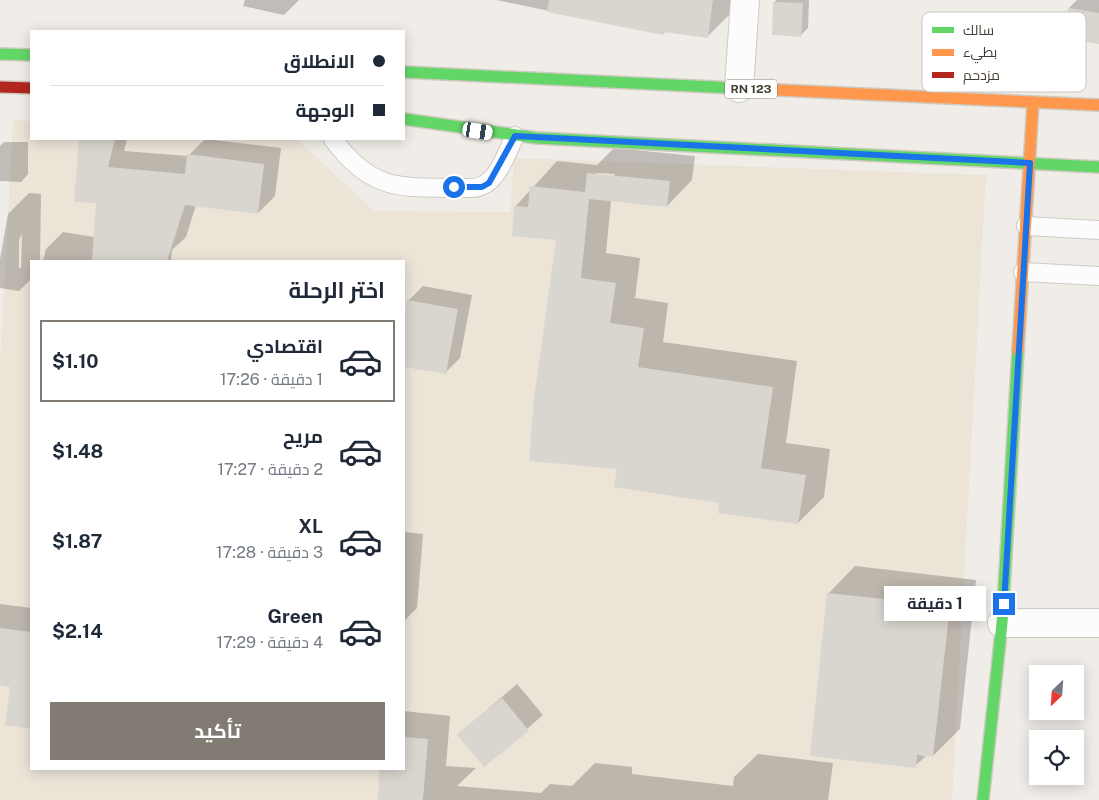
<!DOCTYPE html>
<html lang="ar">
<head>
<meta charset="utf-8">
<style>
  body { margin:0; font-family:"Public Sans",Cairo,sans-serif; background:#f6f6f7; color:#1f2937; direction:rtl; height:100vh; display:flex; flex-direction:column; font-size:19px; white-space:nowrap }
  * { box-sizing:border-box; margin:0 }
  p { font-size:16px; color:#747a83 }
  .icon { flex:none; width:28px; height:28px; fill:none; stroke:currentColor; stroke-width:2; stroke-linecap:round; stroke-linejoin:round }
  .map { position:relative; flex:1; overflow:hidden; direction:ltr }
  .sheet { position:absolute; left:30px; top:260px; width:375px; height:510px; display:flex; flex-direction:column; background:#fff; border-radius:0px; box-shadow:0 2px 12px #0003; direction:rtl }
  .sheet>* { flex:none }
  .guide { position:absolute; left:30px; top:30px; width:375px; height:110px; border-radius:0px; box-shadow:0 2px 12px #0003; direction:rtl; display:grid; align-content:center; height:110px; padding:0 20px; background:#fff }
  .needle { width:32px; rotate:205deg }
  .fabs { position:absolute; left:1029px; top:665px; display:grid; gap:10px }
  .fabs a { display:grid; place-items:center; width:55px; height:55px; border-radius:0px; background:#fff; box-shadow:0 2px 12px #0003; font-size:25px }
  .end { position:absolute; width:22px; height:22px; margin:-11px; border:6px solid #1a73e8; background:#fff; box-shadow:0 0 0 2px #fff }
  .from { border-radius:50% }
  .bubble { position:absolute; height:35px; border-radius:0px; background:#fff; box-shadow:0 2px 12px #0003; font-size:16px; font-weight:700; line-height:35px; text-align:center; direction:rtl }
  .car { position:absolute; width:15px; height:30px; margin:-15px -8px; border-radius:6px; box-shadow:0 0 4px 1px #0007; background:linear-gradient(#fff 24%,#345 0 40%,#fff 0 76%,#345 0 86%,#fff 0) }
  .guide b { display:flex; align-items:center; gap:18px; height:48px; font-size:19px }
  .guide b+b { border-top:1px solid #e0e1e3 }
  .guide i { width:12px; height:12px; background:#1f2937 }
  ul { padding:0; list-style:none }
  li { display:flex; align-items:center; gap:15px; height:82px; margin:0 10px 8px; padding:0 10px; border:2px solid transparent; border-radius:0px }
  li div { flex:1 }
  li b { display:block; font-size:19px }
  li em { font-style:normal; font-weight:700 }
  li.current { border-color:#817b73 }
  li>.icon { width:45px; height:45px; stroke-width:1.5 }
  h2 { padding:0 20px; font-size:22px; line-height:60px }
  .action { display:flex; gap:10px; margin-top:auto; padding:10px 20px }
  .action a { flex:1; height:58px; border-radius:0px; background:#817b73; color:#fff; font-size:20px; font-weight:700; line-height:58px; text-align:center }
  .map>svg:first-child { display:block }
  .education { fill:#ebe4d7; fill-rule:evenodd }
  .shadow { fill:#0003; fill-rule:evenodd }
  .building { fill:#d9d6d0 }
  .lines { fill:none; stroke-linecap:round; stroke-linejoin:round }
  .lane-casing { stroke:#cecbc6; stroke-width:20 }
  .street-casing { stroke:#cecbc6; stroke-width:30 }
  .fast-casing { stroke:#cfcabf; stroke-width:14 }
  .slow-casing { stroke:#cfcabf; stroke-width:14 }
  .jam-casing { stroke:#cfcabf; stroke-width:14 }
  .lane { stroke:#fdfcfc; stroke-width:18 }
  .street { stroke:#fdfcfc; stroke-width:28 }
  .fast { stroke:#63d668; stroke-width:11 }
  .slow { stroke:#ff974d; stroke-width:11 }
  .jam { stroke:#b3261e; stroke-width:11 }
  .route { stroke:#1a73e8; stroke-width:6 }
  .labels { text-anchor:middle; stroke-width:4.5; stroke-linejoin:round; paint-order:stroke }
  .shield { fill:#fff; stroke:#7d7871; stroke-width:1 }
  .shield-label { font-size:12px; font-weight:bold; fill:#453e34 }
  .key { fill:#fff; stroke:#c7c5c2; stroke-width:1 }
  .key-label { font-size:14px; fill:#453e34 }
</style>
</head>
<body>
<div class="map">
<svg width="1099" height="800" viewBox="0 0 1099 800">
  <rect width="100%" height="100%" fill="#f0ede8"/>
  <path class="education" d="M 13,120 L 31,121 L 31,139 L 297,139 L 374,211 L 510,212 L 514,158 L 986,175 L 952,800 L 0,800 L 0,364 ZM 31,261 L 404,261 L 404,769 L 31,769 Z"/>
  <g class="shadow">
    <polygon points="245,0 299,0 284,15 243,6"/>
    <polygon points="496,0 734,0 732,12 707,37 666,31 663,34"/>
    <polygon points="777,0 809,0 808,28 801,35 774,2"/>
    <polygon points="1077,0 1099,0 1099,43 1069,8"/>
    <polygon points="80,139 127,139 124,151 188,156 205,139 281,148 275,196 258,213 196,205 186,237 172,250 171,261 43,261 46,249 63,232 94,237 97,202 75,200"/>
    <polygon points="4,142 28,142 28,174 21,182 0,181 0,146"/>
    <path d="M 614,148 L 695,156 L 692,180 L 667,206 L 611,200 L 606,253 L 640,258 L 635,298 L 668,303 L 663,342 L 797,361 L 786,443 L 830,449 L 824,497 L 798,523 L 721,502 L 619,468 L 558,239 L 515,207 L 557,161 L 597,165 ZM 596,173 L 615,174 L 613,177 L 596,175 Z"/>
    <path d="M 29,193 L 41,194 L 40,261 L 31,261 L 31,279 L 19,291 L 0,288 L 0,259 L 8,214 ZM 22,234 L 21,268 L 19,268 L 19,240 Z"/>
    <polygon points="423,286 472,295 460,358 445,373 404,365 404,322 408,301"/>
    <polygon points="404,532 423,534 417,608 404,621"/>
    <polygon points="855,566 976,580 960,729 933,756 927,755 915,766 812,755 829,593"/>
    <polygon points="0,604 31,608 31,728 6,724 11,686 0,684"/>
    <polygon points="517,684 543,715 484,766 458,735"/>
    <polygon points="404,711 450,716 446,766 476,768 457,786 541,793 550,784 572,786 595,763 632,767 632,774 733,786 734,777 758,754 833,763 828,800 379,800 380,769 404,769"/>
  </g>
  <g class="building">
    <polygon points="549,0 713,0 708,38 664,32 663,35 547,12"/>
    <polygon points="773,2 803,3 801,37 772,35"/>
    <polygon points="1068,8 1099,13 1099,44 1063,38"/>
    <polygon points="79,139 115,139 108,167 185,174 187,154 264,164 258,214 185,205 167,261 92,261 96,203 74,202"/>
    <polygon points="587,173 670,181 667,207 589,199 581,278 616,283 610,323 644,328 638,367 773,387 761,468 806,475 798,524 718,513 719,503 614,487 617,469 529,461 534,398 556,240 512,236 514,206 528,207 530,186 585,192"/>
    <polygon points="407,300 458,309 446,374 404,367 404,316"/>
    <polygon points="827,593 950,606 933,757 917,755 916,768 810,756"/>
    <polygon points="0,628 31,632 31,729 5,725 10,687 0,685"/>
    <polygon points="502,698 529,731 484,767 457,734"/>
    <polygon points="404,737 428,739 423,800 378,800 379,769 404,769"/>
  </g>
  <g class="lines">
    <g class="lane-casing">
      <g id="lane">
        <path d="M 333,139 C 375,197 408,186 473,188 C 497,186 505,156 515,136"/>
        <polyline points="1026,226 1099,230"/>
        <polyline points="1023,272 1099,276"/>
      </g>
    </g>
    <g class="street-casing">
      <g id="street">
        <polyline points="739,88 745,0"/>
        <polyline points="1002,623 1099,623"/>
      </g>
    </g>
    <g class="fast-casing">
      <g id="fast">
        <polyline points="0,54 31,55"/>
        <polyline points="404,72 734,88"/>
        <polyline points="404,119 537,138 1099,167"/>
        <polyline points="983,800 1002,623 1018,350"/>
      </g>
    </g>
    <g class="slow-casing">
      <g id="slow">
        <polyline points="734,88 1099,105"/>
        <polyline points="1018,350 1033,102"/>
      </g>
    </g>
    <g class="jam-casing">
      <polyline id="jam" points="0,87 31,88"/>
    </g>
    <use href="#lane" class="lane"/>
    <use href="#street" class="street"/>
    <use href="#fast" class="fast"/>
    <use href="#slow" class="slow"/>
    <use href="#jam" class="jam"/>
  </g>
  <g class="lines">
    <polyline class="route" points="454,187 482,187 489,183 515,136 1030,163 1004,604"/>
  </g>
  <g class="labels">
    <rect class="shield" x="725" y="79.5" width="52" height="19" rx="4"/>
    <g class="shield-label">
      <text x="751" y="93">RN 123</text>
    </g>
  </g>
  <rect x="922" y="12" width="164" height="80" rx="8" class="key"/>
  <rect x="932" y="27" width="22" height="6" fill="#63d668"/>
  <rect x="932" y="49" width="22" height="7" fill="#ff974d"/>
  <rect x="932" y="72" width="22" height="6" fill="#b3261e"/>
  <g class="key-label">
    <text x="963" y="35">سالك</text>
    <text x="963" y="57">بطيء</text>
    <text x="963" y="80">مزدحم</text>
  </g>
</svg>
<div class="fabs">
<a><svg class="needle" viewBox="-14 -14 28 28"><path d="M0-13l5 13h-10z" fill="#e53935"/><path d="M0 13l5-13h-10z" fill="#747a83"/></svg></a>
<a><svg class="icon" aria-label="locate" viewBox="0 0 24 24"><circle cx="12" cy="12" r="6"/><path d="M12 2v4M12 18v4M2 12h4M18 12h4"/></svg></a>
</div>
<i class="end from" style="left:454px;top:187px"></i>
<i class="end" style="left:1004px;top:604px"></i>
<div class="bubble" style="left:884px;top:586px;width:102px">1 دقيقة</div>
<i class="car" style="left:478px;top:131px;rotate:99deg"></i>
<div class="guide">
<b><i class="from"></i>الانطلاق</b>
<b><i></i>الوجهة</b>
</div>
<section class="sheet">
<h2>اختر الرحلة</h2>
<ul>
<li class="current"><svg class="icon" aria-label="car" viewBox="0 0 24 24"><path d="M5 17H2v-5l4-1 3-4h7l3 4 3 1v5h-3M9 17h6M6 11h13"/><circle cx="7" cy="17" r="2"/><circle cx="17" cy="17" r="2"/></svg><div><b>اقتصادي</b><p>1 دقيقة · 17:26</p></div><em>$1.10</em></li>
<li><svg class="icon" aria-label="car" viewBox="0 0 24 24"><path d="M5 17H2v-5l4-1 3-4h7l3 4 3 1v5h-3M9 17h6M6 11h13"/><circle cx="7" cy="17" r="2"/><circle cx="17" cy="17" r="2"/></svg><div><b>مريح</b><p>2 دقيقة · 17:27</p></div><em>$1.48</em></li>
<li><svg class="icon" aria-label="car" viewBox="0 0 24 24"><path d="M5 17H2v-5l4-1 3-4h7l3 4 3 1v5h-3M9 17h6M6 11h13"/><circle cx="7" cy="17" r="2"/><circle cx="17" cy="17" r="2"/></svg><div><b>XL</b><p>3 دقيقة · 17:28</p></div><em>$1.87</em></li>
<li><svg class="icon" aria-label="car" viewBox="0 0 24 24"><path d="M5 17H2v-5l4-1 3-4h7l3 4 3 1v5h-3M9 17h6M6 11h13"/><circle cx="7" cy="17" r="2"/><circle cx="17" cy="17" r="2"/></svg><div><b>Green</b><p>4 دقيقة · 17:29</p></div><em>$2.14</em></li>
</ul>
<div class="action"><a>تأكيد</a></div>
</section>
</div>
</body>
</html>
